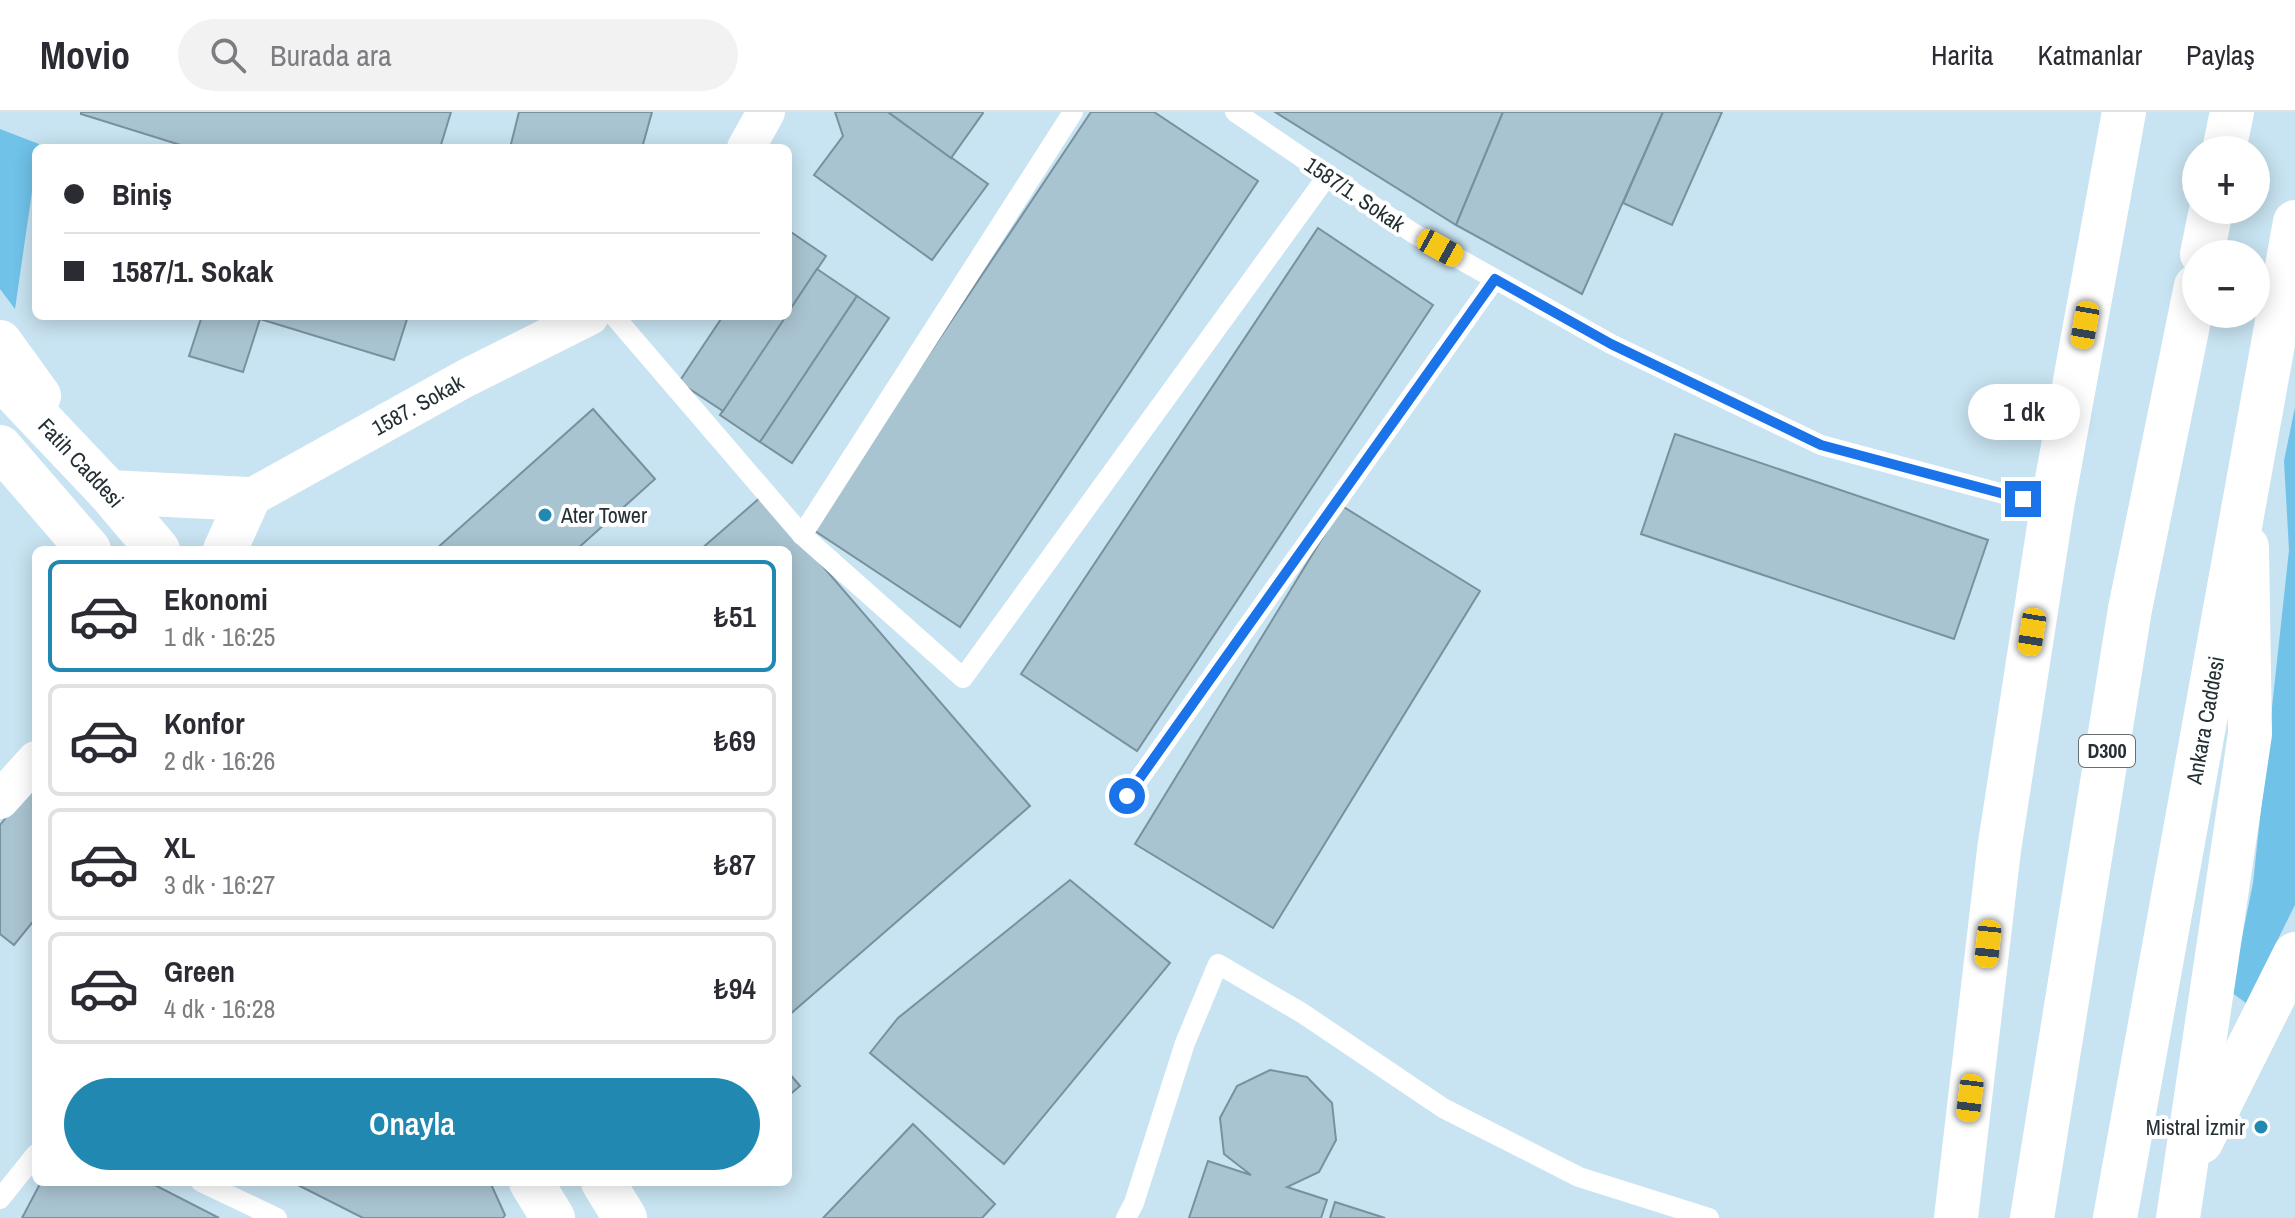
<!DOCTYPE html>
<html lang="tr">
<head>
<meta charset="utf-8">
<style>
  body { margin:0; font-family:"Archivo Narrow",sans-serif; background:#f2f2f3; color:#2b2b33; height:100vh; display:flex; flex-direction:column; font-size:30px; white-space:nowrap }
  * { box-sizing:border-box; margin:0 }
  p { font-size:26px; color:#7c7c81 }
  .icon { flex:none; width:44px; height:44px; fill:none; stroke:currentColor; stroke-width:2; stroke-linecap:round; stroke-linejoin:round }
  .map { position:relative; flex:1; overflow:hidden }
  .side { position:absolute; left:32px; top:434px; width:760px; height:640px; display:flex; flex-direction:column; background:#fff; border-radius:12px; box-shadow:0 4px 20px #0003 }
  .side>* { flex:none }
  .top-card { position:absolute; left:32px; top:32px; width:760px; height:176px; border-radius:12px; box-shadow:0 4px 20px #0003; display:grid; align-content:center; height:176px; padding:0 32px; background:#fff }
  .fabs { position:absolute; left:2182px; top:24px; display:grid; gap:16px }
  .fabs a { display:grid; place-items:center; width:88px; height:88px; border-radius:50%; background:#fff; box-shadow:0 4px 20px #0003; font-size:40px }
  .end { position:absolute; width:36px; height:36px; margin:-18px; border:10px solid #1a73e8; background:#fff; box-shadow:0 0 0 4px #fff }
  .from { border-radius:50% }
  .bubble { position:absolute; height:56px; border-radius:28px; background:#fff; box-shadow:0 4px 20px #0003; font-size:26px; font-weight:600; line-height:56px; text-align:center }
  .car { position:absolute; width:24px; height:48px; margin:-24px -12px; border-radius:10px; box-shadow:0 0 6px 2px #0007; background:linear-gradient(#f5c518 24%,#345 0 40%,#f5c518 0 76%,#345 0 86%,#f5c518 0) }
  .top-card b { display:flex; align-items:center; gap:28px; height:76px; font-size:30px }
  .top-card b+b { border-top:2px solid #e1e1e2 }
  .top-card i { width:20px; height:20px; background:#2b2b33 }
  ul { padding:14px 0 0; list-style:none }
  li { display:flex; align-items:center; gap:24px; height:112px; margin:0 16px 12px; padding:0 16px; border:4px solid #e1e1e2; border-radius:12px }
  li div { flex:1 }
  li b { display:block; font-size:30px }
  li em { font-style:normal; font-weight:600 }
  li.on { border-color:#2188b1 }
  li>.icon { width:72px; height:72px; stroke-width:1.5 }
  .cta { display:flex; gap:16px; margin-top:auto; padding:16px 32px }
  .cta a { flex:1; height:92px; border-radius:48px; background:#2188b1; color:#fff; font-size:32px; font-weight:600; line-height:92px; text-align:center }
  header { display:flex; align-items:center; gap:48px; box-sizing:border-box; height:112px; padding:0 40px; background:#fff; border-bottom:2px solid #e1e1e2 }
  header strong { font-size:38px }
  nav { display:flex; gap:44px; margin-inline-start:auto; font-size:28px }
  .search { width:560px; height:72px; background:#f2f2f3; display:flex; align-items:center; gap:20px; box-sizing:border-box; padding:0 28px; border-radius:44px; color:#7c7c81; font-size:30px }
  .map>svg:first-child { display:block }
  .green { fill:#70c2e9 }
  .building { fill:#a9c4d1; stroke:#78919e; stroke-width:2 }
  .lines { fill:none; stroke-linecap:round; stroke-linejoin:round }
  .lane { stroke:#fff; stroke-width:20 }
  .street { stroke:#fff; stroke-width:38 }
  .primary { stroke:#fff; stroke-width:44 }
  .highway { stroke:#fff; stroke-width:44 }
  .route { stroke:#1a73e8; stroke-width:10 }
  .poi-dot { fill:#2188b1; stroke:#fff; stroke-width:3 }
  .labels { text-anchor:middle; stroke-width:8; stroke-linejoin:round; paint-order:stroke }
  .shield { fill:#fff; stroke:#666e72; stroke-width:2 }
  .shield-label { font-size:20px; font-weight:bold; fill:#253035 }
  .street-label { font-size:22px; fill:#253035; stroke:#fff }
  .poi-label { font-size:22px; fill:#253035; stroke:#fff; text-anchor:start }
</style>
</head>
<body>
<header>
<strong>Movio</strong>
<div class="search"><svg class="icon" aria-label="search" viewBox="0 0 24 24"><circle cx="10" cy="10" r="6"/><path d="M15 15l6 6"/></svg>Burada ara</div>
<nav><a>Harita</a><a>Katmanlar</a><a>Paylaş</a></nav>
</header>
<div class="map">
<svg width="2295" height="1106" viewBox="0 0 2295 1106">
  <rect width="100%" height="100%" fill="#c8e3f1"/>
  <g class="green">
    <polygon points="0,17 39,32 36,36 36,52 15,197 0,177"/>
    <polygon points="2295,295 2295,793 2246,891 2231,880 2253,771 2289,438 2284,349"/>
  </g>
  <g class="building">
    <polygon points="81,0 451,0 440,36 190,36 81,2"/>
    <polygon points="519,0 652,0 642,36 510,36"/>
    <polygon points="835,0 888,0 988,72 932,148 814,63 843,24"/>
    <polygon points="888,0 982,0 983,1 951,46"/>
    <polygon points="1091,0 1154,0 1258,69 960,515 812,417"/>
    <polygon points="1275,0 1503,0 1456,113"/>
    <polygon points="1503,0 1663,0 1582,182 1456,113"/>
    <polygon points="1663,0 1722,0 1672,113 1623,91"/>
    <polygon points="1318,116 1433,193 1137,639 1021,562"/>
    <polygon points="788,118 826,144 788,201"/>
    <polygon points="817,157 857,184 760,330 720,303"/>
    <polygon points="857,184 889,206 792,351 760,330"/>
    <polygon points="202,204 408,204 394,248 260,207 243,260 189,244"/>
    <polygon points="723,204 786,204 723,299 679,270"/>
    <polygon points="593,297 655,367 576,438 435,438"/>
    <polygon points="1675,322 1988,428 1954,527 1641,422"/>
    <polygon points="762,384 1030,694 788,904 788,438 700,438"/>
    <polygon points="1342,394 1480,479 1273,816 1135,732"/>
    <polygon points="36,668 36,806 14,833 0,822 0,713"/>
    <polygon points="1070,768 1170,851 1004,1052 870,941 898,906"/>
    <polygon points="1270,958 1307,965 1332,991 1336,1028 1319,1060 1287,1075 1327,1088 1321,1106 1189,1106 1208,1049 1251,1063 1224,1042 1220,1006 1237,974"/>
    <polygon points="788,960 800,974 788,984"/>
    <polygon points="913,1012 995,1092 982,1106 823,1106"/>
    <polygon points="41,1070 149,1070 219,1106 22,1106"/>
    <polygon points="292,1070 490,1070 505,1103 503,1106 363,1106"/>
    <polygon points="1335,1090 1385,1106 1330,1106"/>
  </g>
  <g class="lines">
    <g class="lane">
      <polyline points="1235,0 1413,121 1611,232 1821,333 2052,395"/>
      <polyline points="614,204 802,423 963,566 1328,63"/>
      <polyline points="802,423 1073,0"/>
      <polyline points="1127,684 1495,167"/>
      <polyline points="201,1070 277,1106"/>
      <polyline points="0,1087 36,1042"/>
      <polyline points="1126,1106 1134,1091 1185,931 1218,852 1302,901 1443,996 1579,1065 1709,1106"/>
    </g>
    <g class="street">
      <polyline points="746,36 766,0"/>
      <path id="s1" d="M 248,387 L 466,266 L 590,204"/>
      <polyline points="0,688 36,648"/>
    </g>
    <g class="primary">
      <polyline points="0,230 39,284"/>
      <path id="s2" d="M 0,265 L 109,380 L 158,438"/>
      <polyline points="0,335 89,438"/>
      <polyline points="109,380 248,387 225,438"/>
      <polyline points="2201,1030 2295,842"/>
      <polyline points="531,1070 553,1106"/>
      <polyline points="603,1070 625,1106"/>
      <polyline points="1956,1106 1999,738 2052,395 2124,0"/>
      <polyline points="2178,1106 2250,622 2247,435"/>
    </g>
    <g class="highway">
      <polyline points="2224,38 2232,0"/>
      <polyline points="2202,142 2211,98"/>
      <polyline points="2032,1106 2130,497 2196,174"/>
      <path id="s3" d="M 2115,1106 L 2295,110"/>
    </g>
  </g>
  <g class="lines">
    <polyline class="route" points="1127,684 1495,167 1611,232 1821,333 2023,387"/>
  </g>
  <g class="poi-dot">
    <circle cx="545" cy="403" r="8"/>
    <circle cx="2261" cy="1015" r="8"/>
  </g>
  <g class="labels">
    <rect class="shield" x="2079" y="623" width="56" height="32" rx="6"/>
    <g class="shield-label">
      <text x="2107" y="646">D300</text>
    </g>
    <g class="street-label">
      <text transform="translate(1355 82) rotate(34)" y="8">1587/1. Sokak</text>
      <text dy="8" stroke="none"><textPath href="#s1" startOffset="194">1587. Sokak</textPath></text>
      <text dy="8" stroke="none"><textPath href="#s2" startOffset="118">Fatih Caddesi</textPath></text>
      <text dy="8" stroke="none"><textPath href="#s3" startOffset="506">Ankara Caddesi</textPath></text>
    </g>
    <g class="poi-label">
      <text x="561" y="411">Ater Tower</text>
      <text x="2245" y="1023" text-anchor="end">Mistral İzmir</text>
    </g>
  </g>
</svg>
<div class="fabs">
<a>+</a>
<a>−</a>
</div>
<i class="end from" style="left:1127px;top:684px"></i>
<i class="end" style="left:2023px;top:387px"></i>
<div class="bubble" style="left:1968px;top:272px;width:112px">1 dk</div>
<i class="car" style="left:1440px;top:136px;rotate:119deg"></i>
<i class="car" style="left:2085px;top:213px;rotate:190deg"></i>
<i class="car" style="left:2032px;top:520px;rotate:189deg"></i>
<i class="car" style="left:1988px;top:832px;rotate:186deg"></i>
<i class="car" style="left:1970px;top:986px;rotate:187deg"></i>
<div class="top-card">
<b><i class="from"></i>Biniş</b>
<b><i></i>1587/1. Sokak</b>
</div>
<section class="side">
<ul>
<li class="on"><svg class="icon" aria-label="car" viewBox="0 0 24 24"><path d="M5 17H2v-5l4-1 3-4h7l3 4 3 1v5h-3M9 17h6M6 11h13"/><circle cx="7" cy="17" r="2"/><circle cx="17" cy="17" r="2"/></svg><div><b>Ekonomi</b><p>1 dk · 16:25</p></div><em>₺51</em></li>
<li><svg class="icon" aria-label="car" viewBox="0 0 24 24"><path d="M5 17H2v-5l4-1 3-4h7l3 4 3 1v5h-3M9 17h6M6 11h13"/><circle cx="7" cy="17" r="2"/><circle cx="17" cy="17" r="2"/></svg><div><b>Konfor</b><p>2 dk · 16:26</p></div><em>₺69</em></li>
<li><svg class="icon" aria-label="car" viewBox="0 0 24 24"><path d="M5 17H2v-5l4-1 3-4h7l3 4 3 1v5h-3M9 17h6M6 11h13"/><circle cx="7" cy="17" r="2"/><circle cx="17" cy="17" r="2"/></svg><div><b>XL</b><p>3 dk · 16:27</p></div><em>₺87</em></li>
<li><svg class="icon" aria-label="car" viewBox="0 0 24 24"><path d="M5 17H2v-5l4-1 3-4h7l3 4 3 1v5h-3M9 17h6M6 11h13"/><circle cx="7" cy="17" r="2"/><circle cx="17" cy="17" r="2"/></svg><div><b>Green</b><p>4 dk · 16:28</p></div><em>₺94</em></li>
</ul>
<div class="cta"><a>Onayla</a></div>
</section>
</div>
</body>
</html>
